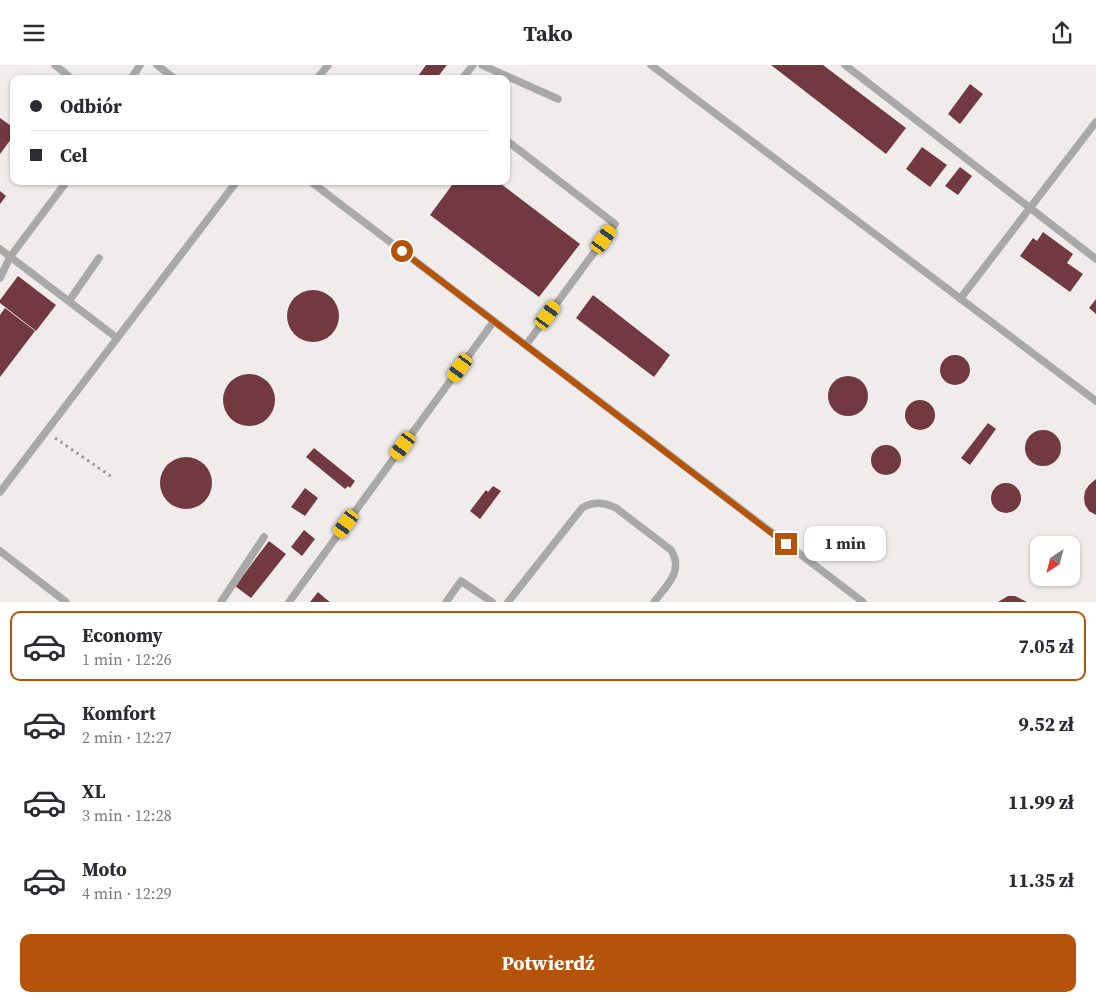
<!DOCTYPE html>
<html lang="pl">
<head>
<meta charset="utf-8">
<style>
  body { margin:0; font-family:"Source Serif 4",serif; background:#f7f7f7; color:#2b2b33; height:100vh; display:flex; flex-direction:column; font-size:19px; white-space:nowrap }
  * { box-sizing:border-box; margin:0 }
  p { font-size:16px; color:#7c7c81 }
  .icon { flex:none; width:28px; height:28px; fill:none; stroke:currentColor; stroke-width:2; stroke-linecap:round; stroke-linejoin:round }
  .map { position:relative; height:537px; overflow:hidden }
  .sheet { display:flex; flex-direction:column; background:#fff; flex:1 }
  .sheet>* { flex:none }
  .top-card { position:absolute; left:10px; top:10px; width:500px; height:110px; border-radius:10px; box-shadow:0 1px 4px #0004; display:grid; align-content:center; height:110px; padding:0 20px; background:#fff }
  .needle { width:32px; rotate:216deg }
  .buttons { position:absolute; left:1030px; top:471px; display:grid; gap:10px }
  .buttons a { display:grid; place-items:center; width:50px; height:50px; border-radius:10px; background:#fff; box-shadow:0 1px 4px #0004; font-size:25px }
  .end { position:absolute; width:22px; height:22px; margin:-11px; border:6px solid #b45309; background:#fff; box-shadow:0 0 0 2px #fff }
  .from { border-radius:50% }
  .bubble { position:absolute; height:35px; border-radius:10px; background:#fff; box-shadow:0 1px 4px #0004; font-size:16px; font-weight:700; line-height:35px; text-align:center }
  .car { position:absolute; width:15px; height:30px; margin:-15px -8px; border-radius:6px; box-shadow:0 0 4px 1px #0007; background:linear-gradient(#f5c518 24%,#345 0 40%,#f5c518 0 76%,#345 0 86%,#f5c518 0) }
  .top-card b { display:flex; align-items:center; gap:18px; height:48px; font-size:19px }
  .top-card b+b { border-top:1px solid #e1e1e2 }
  .top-card i { width:12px; height:12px; background:#2b2b33 }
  ul { padding:9px 0 0; list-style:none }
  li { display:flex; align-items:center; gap:15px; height:70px; margin:0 10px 8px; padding:0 10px; border:2px solid transparent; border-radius:10px }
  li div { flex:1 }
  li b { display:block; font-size:19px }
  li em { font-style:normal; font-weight:700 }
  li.current { border-color:#b45309 }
  li>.icon { width:45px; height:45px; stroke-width:1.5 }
  .cta { display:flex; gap:10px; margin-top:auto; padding:10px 20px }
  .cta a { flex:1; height:58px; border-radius:10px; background:#b45309; color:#fff; font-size:20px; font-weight:700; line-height:58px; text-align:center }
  header { display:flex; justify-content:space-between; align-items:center; height:65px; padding:0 20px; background:#fff; font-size:22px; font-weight:700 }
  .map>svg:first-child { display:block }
  .building { fill:#733941 }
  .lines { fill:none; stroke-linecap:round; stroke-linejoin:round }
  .service-casing { stroke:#cec9c9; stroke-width:8 }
  .path { stroke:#9d9999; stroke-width:3; stroke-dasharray:2.5 4; stroke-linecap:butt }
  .service { stroke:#a7a8a7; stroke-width:7 }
  .route { stroke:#b45309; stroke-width:6 }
</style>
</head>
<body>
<header><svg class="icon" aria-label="menu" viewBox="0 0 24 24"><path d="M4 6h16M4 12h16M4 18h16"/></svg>Tako<svg class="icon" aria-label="share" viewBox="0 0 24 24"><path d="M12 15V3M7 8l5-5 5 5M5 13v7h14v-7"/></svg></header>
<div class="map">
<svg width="1096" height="537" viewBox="0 0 1096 537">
  <rect width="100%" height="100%" fill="#f1ecec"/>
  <g class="building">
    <polygon points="426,0 447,0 436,14 416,14"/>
    <polygon points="771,0 823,0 906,63 886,89"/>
    <polygon points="970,19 983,29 960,59 948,49"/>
    <polygon points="0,53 14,63 14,70 0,89"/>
    <polygon points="922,82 947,100 930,122 906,104"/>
    <polygon points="960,102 972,111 958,130 945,121"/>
    <polygon points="455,116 497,116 580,179 539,232 430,150"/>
    <polygon points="0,126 6,131 0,139"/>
    <polygon points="1043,167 1073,189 1067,198 1083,209 1070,227 1020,191 1033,173 1037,176"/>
    <polygon points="18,211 56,240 36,266 0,238 0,235"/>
    <circle cx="313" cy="251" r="26"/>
    <polygon points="593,230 670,290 654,312 576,253"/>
    <polygon points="1096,234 1096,249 1089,243"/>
    <polygon points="5,243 35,266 0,312 0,250"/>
    <circle cx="955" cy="305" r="15"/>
    <circle cx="249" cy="335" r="26"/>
    <circle cx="848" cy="331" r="20"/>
    <circle cx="920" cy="350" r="15"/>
    <polygon points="988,358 996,364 970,400 961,393"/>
    <circle cx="1043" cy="383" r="18"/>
    <circle cx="886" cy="395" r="15"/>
    <polygon points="314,383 355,416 350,423 348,421 345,424 306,392"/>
    <circle cx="186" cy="418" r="26"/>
    <polygon points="1096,414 1096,450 1089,446 1085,440 1084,433 1085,426 1089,420"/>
    <circle cx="1006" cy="433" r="15"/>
    <polygon points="493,421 501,426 480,454 470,446 486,425 488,427"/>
    <polygon points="305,423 318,433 305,451 291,442"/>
    <polygon points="304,465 315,474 302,491 291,482"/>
    <polygon points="1055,471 1068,474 1074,478 1077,484 1078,498 1071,506 1071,480 1041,480 1048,474"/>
    <polygon points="269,476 286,489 251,533 235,521"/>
    <polygon points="318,527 326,534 330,537 310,537"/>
    <polygon points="1008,531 1015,531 1027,537 998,537"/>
  </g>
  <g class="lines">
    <g class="service-casing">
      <g id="service">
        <polyline points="55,0 72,14"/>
        <polyline points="157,0 175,14"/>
        <polyline points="482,0 558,34"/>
        <polyline points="651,0 1096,336"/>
        <polyline points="845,0 1096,194"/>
        <polyline points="131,14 140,0"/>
        <polyline points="317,14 328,0"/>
        <polyline points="462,14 473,0"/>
        <polyline points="506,75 615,159 526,280"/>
        <polyline points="310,116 863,537"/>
        <polyline points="0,184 117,273"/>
        <polyline points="0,213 10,192 67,116"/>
        <polyline points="960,234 1096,57"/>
        <polyline points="69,236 99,193"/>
        <polyline points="0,427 237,116"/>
        <polyline points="0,486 66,537"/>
        <polyline points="221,537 264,472"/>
        <polyline points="289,537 494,256"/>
        <polyline points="446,537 461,516 492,537"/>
        <path d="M 508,537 L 582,443 C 593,436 604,437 616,443 L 671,485 C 684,506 667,520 654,537"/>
      </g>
    </g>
    <polyline class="path" points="55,373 112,412"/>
    <use href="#service" class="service"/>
  </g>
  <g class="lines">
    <polyline class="route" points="402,186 786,479"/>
  </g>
</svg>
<div class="buttons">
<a><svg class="needle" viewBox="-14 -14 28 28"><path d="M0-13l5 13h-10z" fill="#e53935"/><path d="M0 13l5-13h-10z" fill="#7c7c81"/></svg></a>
</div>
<i class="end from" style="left:402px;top:186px"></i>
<i class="end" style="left:786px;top:479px"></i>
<div class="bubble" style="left:804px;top:461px;width:82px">1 min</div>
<i class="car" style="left:604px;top:174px;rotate:36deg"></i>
<i class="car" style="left:548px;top:250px;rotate:36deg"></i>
<i class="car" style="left:460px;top:303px;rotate:216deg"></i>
<i class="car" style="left:403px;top:381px;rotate:216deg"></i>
<i class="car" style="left:346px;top:459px;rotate:216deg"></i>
<div class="top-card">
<b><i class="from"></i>Odbiór</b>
<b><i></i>Cel</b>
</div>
</div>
<section class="sheet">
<ul>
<li class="current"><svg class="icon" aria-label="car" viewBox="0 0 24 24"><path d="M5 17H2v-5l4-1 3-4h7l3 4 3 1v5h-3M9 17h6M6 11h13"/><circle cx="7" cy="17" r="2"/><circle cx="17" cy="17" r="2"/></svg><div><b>Economy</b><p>1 min · 12:26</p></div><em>7.05 zł</em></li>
<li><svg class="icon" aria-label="car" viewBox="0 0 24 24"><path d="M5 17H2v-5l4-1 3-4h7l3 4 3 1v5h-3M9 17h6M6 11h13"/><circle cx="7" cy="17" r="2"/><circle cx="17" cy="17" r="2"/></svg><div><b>Komfort</b><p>2 min · 12:27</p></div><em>9.52 zł</em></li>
<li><svg class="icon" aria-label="car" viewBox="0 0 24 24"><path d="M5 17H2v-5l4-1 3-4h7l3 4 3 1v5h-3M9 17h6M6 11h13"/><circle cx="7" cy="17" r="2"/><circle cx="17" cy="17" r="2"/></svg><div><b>XL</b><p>3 min · 12:28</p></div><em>11.99 zł</em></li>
<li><svg class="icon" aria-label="car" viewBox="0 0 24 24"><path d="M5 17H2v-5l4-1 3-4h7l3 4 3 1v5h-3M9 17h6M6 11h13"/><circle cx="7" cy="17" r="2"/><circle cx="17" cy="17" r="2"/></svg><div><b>Moto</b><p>4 min · 12:29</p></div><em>11.35 zł</em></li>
</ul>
<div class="cta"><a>Potwierdź</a></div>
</section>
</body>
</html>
